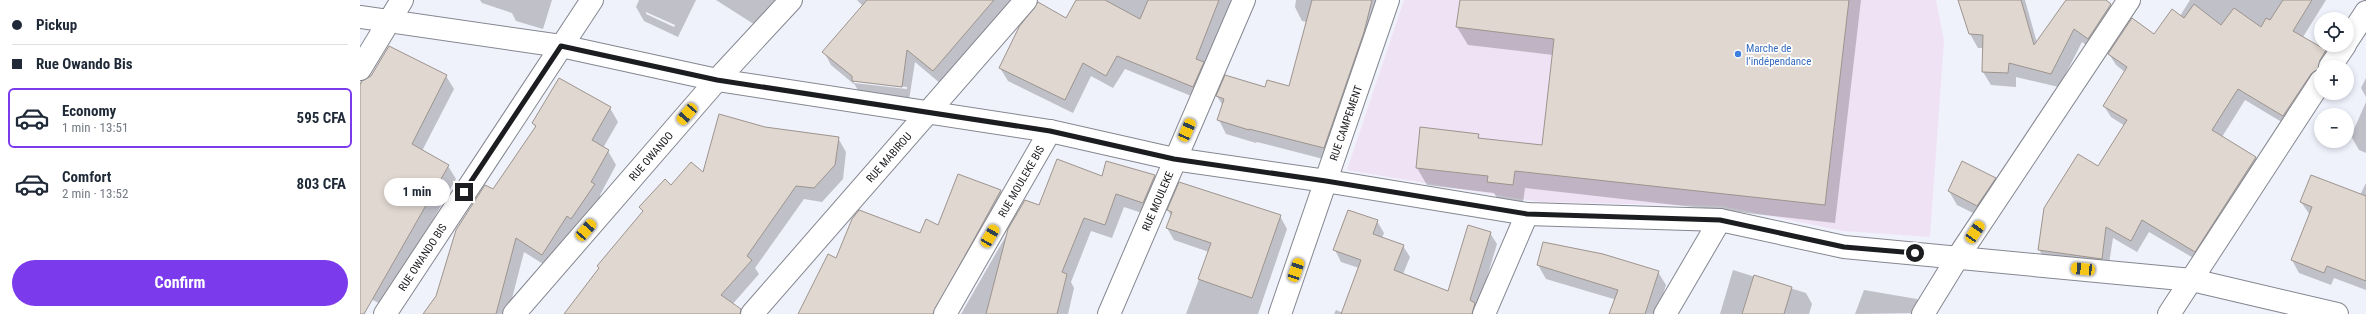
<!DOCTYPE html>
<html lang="en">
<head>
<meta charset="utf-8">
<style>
  body { margin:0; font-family:"Roboto Condensed",sans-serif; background:#f2f2f3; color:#1f2937; height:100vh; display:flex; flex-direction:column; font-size:15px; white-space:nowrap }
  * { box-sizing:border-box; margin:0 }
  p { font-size:13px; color:#747a83 }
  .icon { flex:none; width:22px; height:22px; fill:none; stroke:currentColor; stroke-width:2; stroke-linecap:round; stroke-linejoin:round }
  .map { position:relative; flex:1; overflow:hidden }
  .details { display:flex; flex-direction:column; background:#fff; width:360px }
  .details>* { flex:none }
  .hud { display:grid; align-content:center; height:88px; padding:0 12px; background:#fff }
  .fabs { position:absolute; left:1954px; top:12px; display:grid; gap:8px }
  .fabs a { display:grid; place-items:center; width:40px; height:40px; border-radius:50%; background:#fff; box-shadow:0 2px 6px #0003; font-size:20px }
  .end { position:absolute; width:18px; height:18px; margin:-9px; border:5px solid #1c1d20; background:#fff; box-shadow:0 0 0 2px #fff }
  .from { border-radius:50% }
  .bubble { position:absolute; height:28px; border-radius:14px; background:#fff; box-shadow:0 2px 6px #0003; font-size:13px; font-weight:700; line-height:28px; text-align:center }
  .car { position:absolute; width:12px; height:24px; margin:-12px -6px; border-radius:5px; box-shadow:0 0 3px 1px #0007; background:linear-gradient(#f5c518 24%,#345 0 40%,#f5c518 0 76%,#345 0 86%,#f5c518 0) }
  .hud b { display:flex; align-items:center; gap:14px; height:38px; font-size:15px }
  .hud b+b { border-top:1px solid #e0e1e3 }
  .hud i { width:10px; height:10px; background:#1f2937 }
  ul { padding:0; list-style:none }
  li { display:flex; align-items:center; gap:12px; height:60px; margin:0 8px 6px; padding:0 4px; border:2px solid transparent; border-radius:6px }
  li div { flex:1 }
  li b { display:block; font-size:15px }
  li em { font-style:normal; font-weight:700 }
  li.on { border-color:#7c3aed }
  li>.icon { width:36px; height:36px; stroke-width:1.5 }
  .cta { display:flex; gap:8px; margin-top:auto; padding:8px 12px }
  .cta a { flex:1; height:46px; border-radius:24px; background:#7c3aed; color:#fff; font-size:16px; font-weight:700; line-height:46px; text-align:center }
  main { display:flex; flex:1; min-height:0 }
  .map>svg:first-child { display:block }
  .commercial { fill:#f0e2f5 }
  .shadow { fill:#0003; fill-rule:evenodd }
  .building { fill:#e0d7d0; stroke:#9d948e }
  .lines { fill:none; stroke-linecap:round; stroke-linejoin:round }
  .street-casing { stroke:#858790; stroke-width:24 }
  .street { stroke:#fff; stroke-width:22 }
  .route { stroke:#1c1d20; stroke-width:5 }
  .shop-dot { fill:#3f7fe0; stroke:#fff; stroke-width:1.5 }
  .labels { text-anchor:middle; stroke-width:3.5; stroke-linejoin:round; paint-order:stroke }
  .shop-label { font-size:11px; fill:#366cbe; stroke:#fff; text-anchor:start }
  .street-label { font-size:11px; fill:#1c1d20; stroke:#fff }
</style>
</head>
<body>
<main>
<section class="details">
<div class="hud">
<b><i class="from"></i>Pickup</b>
<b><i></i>Rue Owando Bis</b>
</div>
<ul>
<li class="on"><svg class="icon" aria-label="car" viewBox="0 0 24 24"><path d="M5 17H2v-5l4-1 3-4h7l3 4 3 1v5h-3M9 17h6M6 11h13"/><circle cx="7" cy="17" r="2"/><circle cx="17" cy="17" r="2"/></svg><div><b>Economy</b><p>1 min · 13:51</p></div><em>595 CFA</em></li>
<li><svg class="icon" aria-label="car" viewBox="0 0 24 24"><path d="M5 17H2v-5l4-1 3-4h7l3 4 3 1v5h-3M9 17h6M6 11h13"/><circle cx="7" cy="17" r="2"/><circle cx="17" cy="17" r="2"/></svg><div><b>Comfort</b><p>2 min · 13:52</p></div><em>803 CFA</em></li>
</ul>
<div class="cta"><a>Confirm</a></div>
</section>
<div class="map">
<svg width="2006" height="314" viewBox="0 0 2006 314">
  <rect width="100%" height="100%" fill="#eff1fb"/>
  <polygon class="commercial" points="1044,0 1576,0 1584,41 1570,237 1483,231 1362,206 1180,202 987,170"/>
  <g class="shadow">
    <polygon points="120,0 192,0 183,29 156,21 152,13 122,3"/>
    <path d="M 279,0 L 336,0 L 318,37 L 284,21 L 276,7 ZM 286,12 L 315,25 L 314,27 L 286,14 Z"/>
    <polygon points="356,0 422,0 403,30"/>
    <path d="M 497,0 L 653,0 L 581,84 L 555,62 L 549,100 L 500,94 L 495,85 L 471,65 L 464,52 L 503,6 ZM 494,81 L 547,87 L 547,89 L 494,83 Z"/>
    <polygon points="717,0 872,0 845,67 841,100 765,69 753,88 731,76 713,113 648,81 640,68 706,19"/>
    <polygon points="936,0 1023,0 971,161 897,142 896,143 866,134 859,120 863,106 857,96 929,87 947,22 942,21 935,7"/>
    <polygon points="1101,0 1501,0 1475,223 1165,188 1163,203 1138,200 1134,193 1067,185 1057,168 1118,135 1120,139 1183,146 1193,55 1108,45 1097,27"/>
    <polygon points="1600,0 1665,0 1677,43 1707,0 1744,0 1751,5 1759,18 1736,52 1722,42 1699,87 1656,77 1656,87 1631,85 1623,72 1624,48 1618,48 1610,34"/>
    <polygon points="1830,0 1966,0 1943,37 1966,51 1972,63 1961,83 1930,127 1885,100 1862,137 1896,158 1902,170 1842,263 1789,232 1777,252 1753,238 1748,270 1685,261 1679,249 1739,168 1765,126 1751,117 1744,106 1765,72 1756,65 1749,54 1794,35 1820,16"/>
    <polygon points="11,76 86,76 94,89 62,151 88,166 96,179 24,306 0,293 0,82"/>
    <polygon points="2006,78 2006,97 2001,88"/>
    <polygon points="2006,102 2006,153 1999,150 1991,136"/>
    <polygon points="250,108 258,122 243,148 248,151 256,165 240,195 242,199 191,269 164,252 148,314 65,314 77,296 133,191 176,128 173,123"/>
    <polygon points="404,128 478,138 486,152 483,179 462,202 444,199 395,268 399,274 364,314 205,314 283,212 280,207 311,187 343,173"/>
    <polygon points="599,175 641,191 648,205 586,314 439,314 477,260 560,234 579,226"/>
    <polygon points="794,176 802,189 791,216 764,207 752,238 731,231 711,282 714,288 708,314 601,314 666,201 679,206 742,178"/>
    <polygon points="1635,178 1643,192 1625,219 1597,205 1589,191"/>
    <polygon points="2006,183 2006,290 1974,278 1971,285 1939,273 1932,260 1950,215 1941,202 2000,195"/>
    <polygon points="808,210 920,216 927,229 898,314 826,314 849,252 814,240 807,228 811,216"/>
    <polygon points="1017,221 1024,233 1022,238 1043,246 1050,257 1043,274 1088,293 1130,233 1137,244 1116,314 974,314 976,310 983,313 999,268 981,262 975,250"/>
    <polygon points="1178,265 1298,272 1306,285 1300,304 1306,314 1249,314 1257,300 1186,279"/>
    <polygon points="1373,270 1446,293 1452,304 1449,314 1360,314"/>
    <polygon points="1504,290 1557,299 1565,313 1495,314"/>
  </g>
  <g class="building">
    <polygon points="507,0 634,0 573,71 547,50 542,87 492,81 492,76 462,52"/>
    <polygon points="716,0 745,0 780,19 788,0 859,0 836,59 844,62 833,87 757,56 746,76 723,63 705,100 639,68 659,27 678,2 706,18"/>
    <polygon points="952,0 1012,0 1004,32 964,148 889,129 889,130 857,120 864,99 856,96 865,75 905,87 907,80 929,86"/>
    <polygon points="1100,0 1489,0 1465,205 1155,171 1153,185 1127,182 1128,176 1056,168 1060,127 1119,134 1118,138 1182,145 1194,39 1096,27"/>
    <polygon points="1598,0 1661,0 1674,45 1706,0 1746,0 1751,4 1728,39 1714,29 1691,74 1649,63 1648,73 1622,72 1623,35 1609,34"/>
    <polygon points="1923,0 1952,0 1933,31 1966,50 1960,60 1958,69 1951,74 1923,116 1878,89 1852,130 1896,157 1835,252 1782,220 1771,241 1746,227 1742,259 1678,250 1684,208 1718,154 1738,166 1767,120 1743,106 1767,67 1748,54 1772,18 1794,34 1812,9 1824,18 1834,4 1861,25 1874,8 1901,27 1906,18 1910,20"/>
    <polygon points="29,46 87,75 52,144 89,165 4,314 0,314 0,85 2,81 11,76"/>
    <polygon points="199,78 251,107 232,140 249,150 231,182 235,184 211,219 207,216 182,255 156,238 136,314 63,314 76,296 96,230 125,185 133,189 176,126 172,123"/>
    <polygon points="359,114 405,127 479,137 475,165 454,188 436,186 387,256 392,260 361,295 381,309 380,314 204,314 239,268 237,266 283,211 279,207 305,179 311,185 331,162 343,172"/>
    <polygon points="697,159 742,176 746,161 795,175 783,203 756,194 745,225 724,218 702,272 707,274 697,314 626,314 648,229 665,200 679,205"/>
    <polygon points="1602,161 1636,178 1617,206 1588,191"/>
    <polygon points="598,174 641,190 573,314 438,314 468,254 476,258 492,219 499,210 560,233 566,219 578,225"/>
    <polygon points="1951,175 2006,196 2006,281 1967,266 1964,273 1931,260 1952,207 1940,202"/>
    <polygon points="819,182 921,215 892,298 838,279 851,243 806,228 812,212 807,210"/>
    <polygon points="988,210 1018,220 1013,234 1044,245 1034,270 1088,291 1108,225 1131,232 1110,300 1115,303 1112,314 981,314 1001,260 973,250"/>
    <polygon points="1183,242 1243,254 1299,271 1285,314 1249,314 1258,290 1177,265"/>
    <polygon points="1394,275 1432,287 1424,314 1382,314"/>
  </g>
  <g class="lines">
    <g class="street-casing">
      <g id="street">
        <polyline points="0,17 201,46 357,80 690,131 814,159 966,181 1167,214 1360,220 1484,247 1832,280 1977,314"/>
        <polyline points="1987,41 2006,12"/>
        <polyline points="1970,67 1985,45"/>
        <polyline points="0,69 42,0"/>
        <path id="s1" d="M 25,314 L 232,0"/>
        <path id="s2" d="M 154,314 L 357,80 L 431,0"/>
        <path id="s3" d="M 392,314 L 666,0"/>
        <path id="s4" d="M 585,314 L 690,131"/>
        <path id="s5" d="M 749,314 L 884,0"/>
        <path id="s6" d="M 920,314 L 1028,0"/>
        <polyline points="1124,314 1167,214"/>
        <polyline points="1305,314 1360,220"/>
        <polyline points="1563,314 1598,257 1769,0"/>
        <polyline points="1809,314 1961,81"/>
      </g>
    </g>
    <use href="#street" class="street"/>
  </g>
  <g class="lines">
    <polyline class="route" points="104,192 201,46 357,80 690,131 814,159 966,181 1167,214 1360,220 1484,247 1555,253"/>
  </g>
  <circle class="shop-dot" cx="1378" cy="54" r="4"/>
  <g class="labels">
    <g class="shop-label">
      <text x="1386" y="52">Marche de<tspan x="1386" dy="13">l’indépendance</tspan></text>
    </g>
    <g class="street-label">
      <text dy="4" stroke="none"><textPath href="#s6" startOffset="202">RUE CAMPEMENT</textPath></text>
      <text dy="4" stroke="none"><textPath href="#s2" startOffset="209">RUE OWANDO</textPath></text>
      <text dy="4" stroke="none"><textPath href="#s3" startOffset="208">RUE MABIROU</textPath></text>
      <text dy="4" stroke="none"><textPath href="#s4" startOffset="153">RUE MOULEKE BIS</textPath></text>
      <text dy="4" stroke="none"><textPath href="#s5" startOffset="123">RUE MOULEKE</textPath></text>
      <text dy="4" stroke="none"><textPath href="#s1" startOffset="68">RUE OWANDO BIS</textPath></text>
    </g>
  </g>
</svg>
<div class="fabs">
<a><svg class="icon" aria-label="locate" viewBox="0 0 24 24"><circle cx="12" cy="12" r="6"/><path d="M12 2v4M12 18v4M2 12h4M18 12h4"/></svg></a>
<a>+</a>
<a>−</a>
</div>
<i class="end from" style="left:1555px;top:253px"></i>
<i class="end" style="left:104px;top:192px"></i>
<div class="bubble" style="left:24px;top:178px;width:66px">1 min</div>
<i class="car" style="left:327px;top:114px;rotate:221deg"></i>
<i class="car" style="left:827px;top:130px;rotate:24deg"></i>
<i class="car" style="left:226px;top:230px;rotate:41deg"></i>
<i class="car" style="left:1615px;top:232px;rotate:34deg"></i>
<i class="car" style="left:630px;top:236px;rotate:30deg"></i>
<i class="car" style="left:1723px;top:269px;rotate:275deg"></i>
<i class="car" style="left:936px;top:270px;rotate:19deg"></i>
</div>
</main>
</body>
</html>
